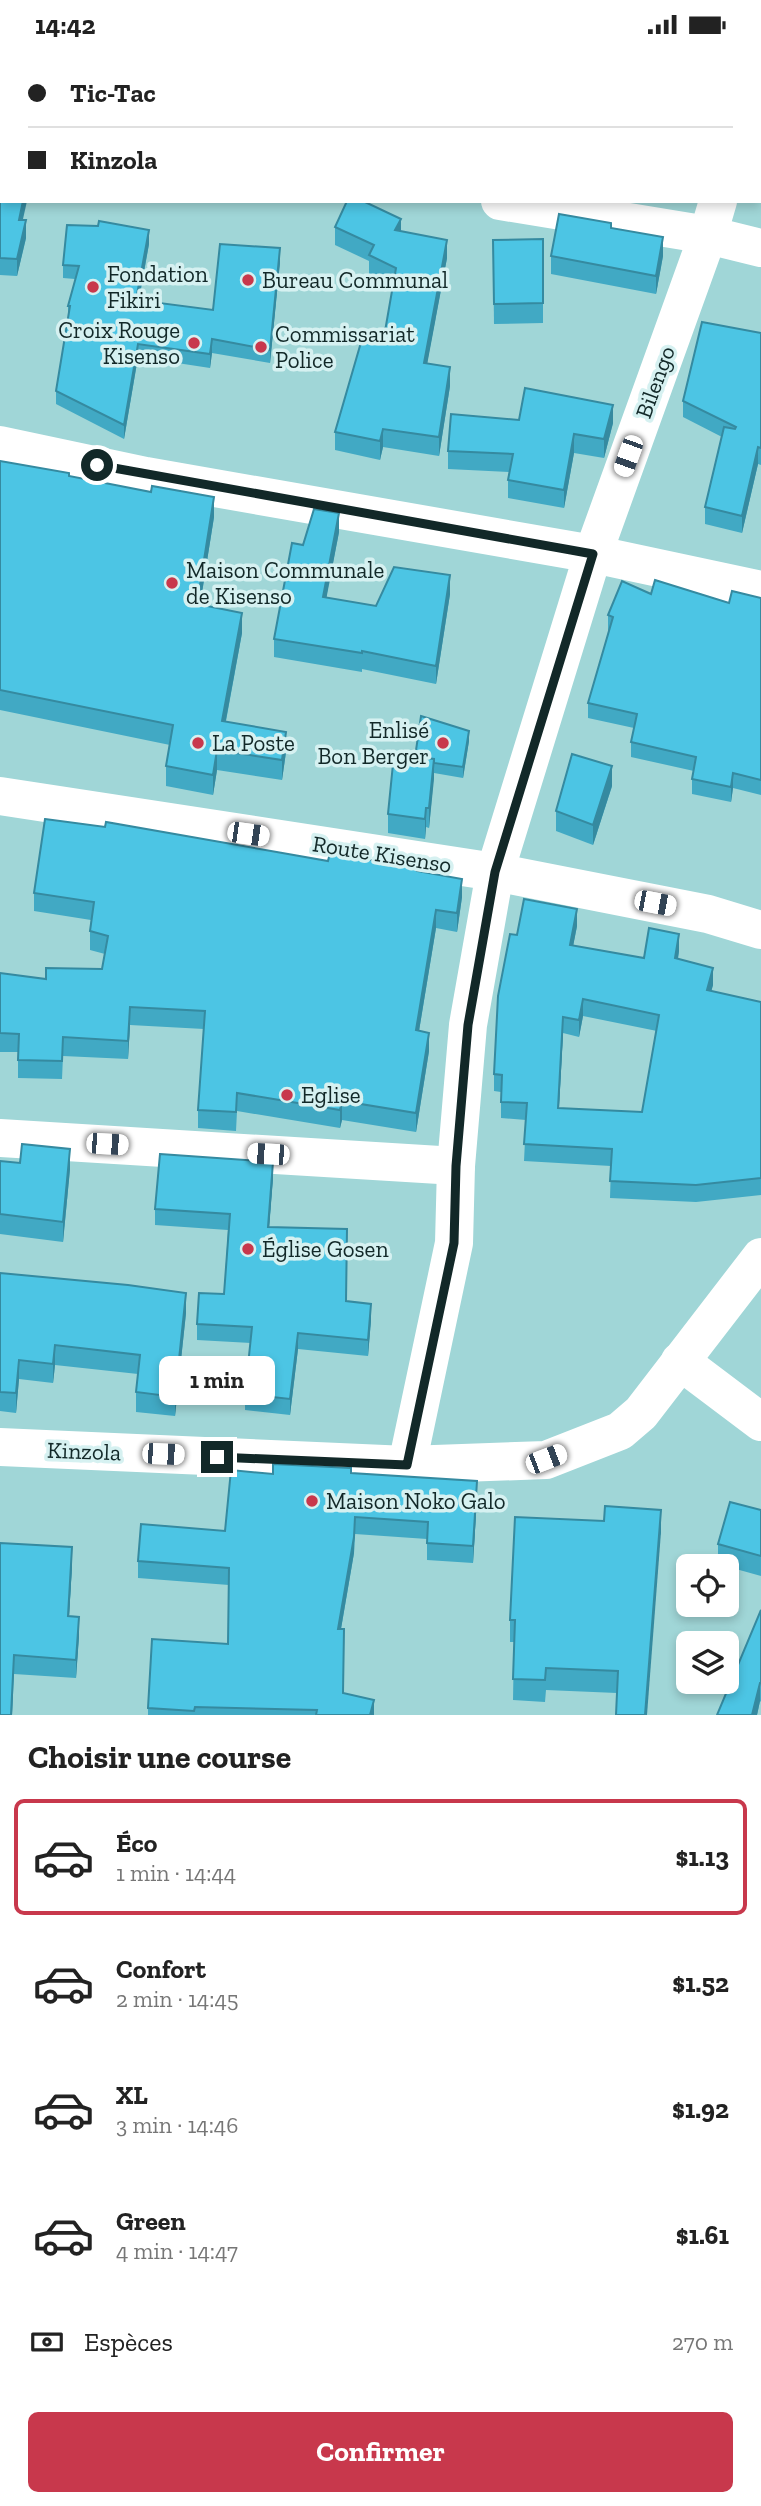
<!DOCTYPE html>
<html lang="fr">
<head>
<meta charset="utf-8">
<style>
  body { margin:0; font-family:"Zilla Slab",serif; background:#f6f6f6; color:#222; height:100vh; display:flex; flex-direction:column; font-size:26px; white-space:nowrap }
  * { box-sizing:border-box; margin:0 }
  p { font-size:23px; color:#767676 }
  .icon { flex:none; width:38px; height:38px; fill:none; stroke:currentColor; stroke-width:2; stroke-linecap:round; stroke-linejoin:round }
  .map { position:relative; height:1666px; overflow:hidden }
  .sheet { display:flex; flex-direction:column; background:#fff; flex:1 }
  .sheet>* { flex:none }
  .top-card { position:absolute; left:0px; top:0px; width:761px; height:154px; box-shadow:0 4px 10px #0003; display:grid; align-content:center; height:154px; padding:0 28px; background:#fff }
  .buttons { position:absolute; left:676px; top:1505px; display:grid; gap:14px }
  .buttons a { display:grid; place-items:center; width:63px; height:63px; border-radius:10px; background:#fff; box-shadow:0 4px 10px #0003; font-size:35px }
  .end { position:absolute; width:32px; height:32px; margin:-16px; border:9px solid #122828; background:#fff; box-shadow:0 0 0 4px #fff }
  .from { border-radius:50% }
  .bubble { position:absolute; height:49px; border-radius:10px; background:#fff; box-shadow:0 4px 10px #0003; font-size:23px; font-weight:700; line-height:49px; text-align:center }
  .car { position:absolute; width:21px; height:42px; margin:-21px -10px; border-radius:9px; box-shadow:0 0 5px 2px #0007; background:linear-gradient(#fff 24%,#345 0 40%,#fff 0 76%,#345 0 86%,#fff 0) }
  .top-card b { display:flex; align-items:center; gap:24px; height:66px; font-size:26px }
  .top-card b+b { border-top:2px solid #e0e0e0 }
  .top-card i { width:18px; height:18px; background:#222 }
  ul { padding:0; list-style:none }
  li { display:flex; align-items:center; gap:21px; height:116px; margin:0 14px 10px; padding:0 14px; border:4px solid transparent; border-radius:10px }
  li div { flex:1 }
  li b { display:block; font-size:26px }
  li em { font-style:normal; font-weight:700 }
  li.on { border-color:#c8384c }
  li>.icon { width:63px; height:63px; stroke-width:1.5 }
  h2 { padding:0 28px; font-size:32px; line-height:84px }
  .pay { display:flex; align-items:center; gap:18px; height:77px; padding:0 28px; font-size:26px }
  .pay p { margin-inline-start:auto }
  .action { display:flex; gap:14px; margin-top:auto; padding:14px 28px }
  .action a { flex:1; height:80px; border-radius:10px; background:#c8384c; color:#fff; font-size:28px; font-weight:700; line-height:80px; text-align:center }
  .status { display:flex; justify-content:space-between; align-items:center; height:49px; padding:0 35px; background:#fff; direction:ltr }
  .status svg { height:19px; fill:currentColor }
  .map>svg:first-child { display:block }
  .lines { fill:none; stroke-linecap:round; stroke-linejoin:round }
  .minor { stroke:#fff; stroke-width:38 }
  .wall { fill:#41a9c4; fill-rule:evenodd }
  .shaded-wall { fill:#358aa0 }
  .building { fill:#4cc5e4; stroke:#358aa0; stroke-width:2; fill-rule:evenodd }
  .route { stroke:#122828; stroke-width:9 }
  .poi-dot { fill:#c8384c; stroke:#d6f1f1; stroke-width:2.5 }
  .labels { text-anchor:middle; stroke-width:7; stroke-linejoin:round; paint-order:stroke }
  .poi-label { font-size:23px; fill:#122828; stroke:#d6f1f1; text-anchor:start }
  .street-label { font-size:23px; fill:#122828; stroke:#d6f1f1 }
</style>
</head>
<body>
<div class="status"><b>14:42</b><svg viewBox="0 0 49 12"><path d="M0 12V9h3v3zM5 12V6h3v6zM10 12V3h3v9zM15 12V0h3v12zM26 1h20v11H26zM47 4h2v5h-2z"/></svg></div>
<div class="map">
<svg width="761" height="1666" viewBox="0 0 761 1666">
  <rect width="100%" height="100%" fill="#a0d6d7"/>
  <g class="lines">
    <g class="minor">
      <polyline points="760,13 761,8"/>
      <polyline points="0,91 2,91"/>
      <polyline points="500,152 708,186 761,199"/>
      <polyline points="0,396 146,427 593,505 761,541"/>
      <polyline points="0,747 495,823 708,865 761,881"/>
      <polyline points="0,1089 456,1117"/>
      <polyline points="680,1312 761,1373"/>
      <polyline points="0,1398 407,1416 546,1411 620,1382 641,1364 761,1208"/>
      <polyline points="407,1416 454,1194 456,1117 468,976 495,823 593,505 708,186 718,152"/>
    </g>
  </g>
  <g class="wall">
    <polygon points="2,41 2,70 0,69 0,51"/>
    <polygon points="0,95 23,171 26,189 17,227 0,226"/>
    <polygon points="335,178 401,182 447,209 427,314 450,337 439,407 383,398 380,411 335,401 335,383 384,288 393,236 369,225 369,212 335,196"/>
    <polygon points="611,179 663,207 656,245 551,225 551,207"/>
    <polygon points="543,190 543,274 494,275 493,191"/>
    <polygon points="149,195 139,252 213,261 280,213 270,314 212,304 210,319 138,308 124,390 56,355 56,342 68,270 68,257 75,230 63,229 63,216"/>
    <polygon points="761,284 761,416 758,415 742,484 705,475 705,458 722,388 683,368 683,352"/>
    <polygon points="519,371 613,374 604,409 574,404 564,459 508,449 508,431 509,423 448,420 448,402"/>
    <polygon points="0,412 69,427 214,468 200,556 242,584 226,672 286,703 282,731 217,721 213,746 166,737 166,717 170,696 0,661"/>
    <polygon points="339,483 326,549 376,557 450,545 436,635 362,620 362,623 274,608 274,590 303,496"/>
    <polygon points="651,545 729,554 761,549 761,746 733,739 731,753 692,745 692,730 694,722 631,708 631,693 634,679 588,669 588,654 609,581 608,581 608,566"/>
    <polygon points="469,692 463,729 434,724 429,779 426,778 425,790 388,784 388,765 415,708"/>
    <polygon points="612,737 593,796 556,782 556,762"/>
    <polygon points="328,812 418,822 462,848 457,883 436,879 419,982 429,1002 416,1083 342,1071 340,1079 237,1062 236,1082 198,1079 198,1061 204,980 130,976 128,1010 63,1007 62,1030 18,1029 18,1003 0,1003 0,924 46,930 102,920 105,905 90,901 90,882 91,871 34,862 34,844"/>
    <path d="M 577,877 L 573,897 L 644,909 L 679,902 L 678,910 L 713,936 L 711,942 L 761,953 L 761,1146 L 696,1153 L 610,1149 L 611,1117 L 524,1112 L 526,1071 L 501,1069 L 501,1043 L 494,1042 L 494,1025 L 517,886 ZM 583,967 L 657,982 L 642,1063 L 559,1059 L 563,984 L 579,988 Z"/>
    <polygon points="0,1112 70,1120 63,1193 0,1185"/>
    <polygon points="273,1129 269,1178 346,1252 371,1271 368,1307 298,1300 290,1366 245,1361 245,1345 251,1294 197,1291 197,1275 224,1245 228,1181 155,1176 155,1160"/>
    <polygon points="0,1224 186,1264 175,1367 136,1363 136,1343 138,1325 55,1316 53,1334 19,1330 16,1364 0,1362"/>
    <polygon points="351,1424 477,1449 473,1514 427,1511 427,1490 355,1485 354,1504 341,1580 343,1644 374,1666 148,1666 148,1659 228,1595 229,1536 138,1529 138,1512 225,1482 273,1425"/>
    <polygon points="761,1461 761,1527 718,1515 718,1495"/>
    <polygon points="661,1483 617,1644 546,1641 545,1653 513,1651 514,1593 510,1593 510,1571"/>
    <polygon points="0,1494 72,1517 69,1568 79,1587 76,1629 14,1625 12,1666 0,1666"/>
    <polygon points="761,1561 761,1653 760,1652 757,1666 717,1666"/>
  </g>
  <g class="shaded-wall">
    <polygon points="23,152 27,152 19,188 19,171"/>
    <polygon points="401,170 401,188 395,181"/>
    <polygon points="26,171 26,189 17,227 17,210"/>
    <polygon points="149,181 149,195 136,265 136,251"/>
    <polygon points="663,188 663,207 656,245 656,227"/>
    <polygon points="447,191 447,209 424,332 424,314"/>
    <polygon points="280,199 280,213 270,314 270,301"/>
    <polygon points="212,290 212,304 210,319 210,305"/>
    <polygon points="138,295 138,308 124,390 124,376"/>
    <polygon points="450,318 450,337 439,407 439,388"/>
    <polygon points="613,356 613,374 604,409 604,390"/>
    <polygon points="383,380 383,398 380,411 380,392"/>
    <polygon points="574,385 574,404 564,459 564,441"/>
    <polygon points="758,398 758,415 742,484 742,467"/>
    <polygon points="214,448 214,468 197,575 197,555"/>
    <polygon points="339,464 339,483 323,567 323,548"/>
    <polygon points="450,526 450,545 436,635 436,617"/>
    <polygon points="242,564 242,584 222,692 222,672"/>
    <polygon points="469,682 469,692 463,729 463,718"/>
    <polygon points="286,683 286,703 282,731 282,711"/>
    <polygon points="217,701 217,721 213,746 213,726"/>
    <polygon points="434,710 434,730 429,779 429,759"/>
    <polygon points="612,717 612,737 593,796 593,776"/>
    <polygon points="733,724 733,739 731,753 731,738"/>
    <polygon points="426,759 426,778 425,790 425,770"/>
    <polygon points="462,830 462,848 457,883 457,864"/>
    <polygon points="577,860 577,877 570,913 570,896"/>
    <polygon points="436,861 436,879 416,1000 416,981"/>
    <polygon points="679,885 679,902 675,926 675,909"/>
    <polygon points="713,919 713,936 707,958 707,941"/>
    <polygon points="583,950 583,967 579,988 579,971"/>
    <polygon points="130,958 130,976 128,1010 128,992"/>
    <polygon points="563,968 563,984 558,1076 558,1059"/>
    <polygon points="429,984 429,1002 416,1083 416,1064"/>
    <polygon points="342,1052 342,1071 340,1079 340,1061"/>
    <polygon points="70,1100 70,1120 63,1193 63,1173"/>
    <polygon points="273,1113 273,1129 268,1194 268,1178"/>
    <polygon points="186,1244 186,1264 175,1367 175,1348"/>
    <polygon points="371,1255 371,1271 368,1307 368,1291"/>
    <polygon points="298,1284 298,1300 290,1366 290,1350"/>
    <polygon points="55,1296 55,1316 53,1334 53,1315"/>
    <polygon points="19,1311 19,1330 16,1364 16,1344"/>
    <polygon points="477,1432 477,1449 473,1514 473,1497"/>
    <polygon points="661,1461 661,1483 647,1666 645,1666"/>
    <polygon points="355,1468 354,1504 338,1597 338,1580"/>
    <polygon points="72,1498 72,1517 68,1586 68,1567"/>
    <polygon points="79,1568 79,1587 76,1629 76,1611"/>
    <polygon points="14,1606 12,1666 11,1666"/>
    <polygon points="760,1634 760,1652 757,1666 752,1666"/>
    <polygon points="374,1651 374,1666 370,1666"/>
  </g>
  <g class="building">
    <rect x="9" y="0" width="131" height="2"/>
    <polygon points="220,0 273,0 272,2 220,2"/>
    <rect x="633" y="0" width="85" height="2"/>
    <polygon points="0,95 2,95 2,152 23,152 19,171 26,171 17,210 0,209"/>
    <polygon points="347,152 363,152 401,170 395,181 447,191 424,314 450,318 439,388 383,380 380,392 335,383 364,283 384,288 396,219 369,206 374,196 335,178"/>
    <polygon points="559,165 611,174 611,179 663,188 656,227 551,207"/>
    <polygon points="99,172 149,181 136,251 213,261 220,195 280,199 270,301 212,290 210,305 138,295 124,376 56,342 70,257 68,257 79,217 63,216 67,176 98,177"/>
    <polygon points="543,190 543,254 494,255 493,191"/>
    <polygon points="702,273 761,284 761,399 758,398 742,467 705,458 724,378 735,380 736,378 683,352"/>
    <polygon points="525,339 613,356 604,390 574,385 564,441 508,431 513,405 448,402 451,365 519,371"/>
    <polygon points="0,412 69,424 69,427 151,443 152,437 214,448 197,555 242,564 222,672 286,683 282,711 217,701 213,726 166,717 173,676 0,641"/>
    <polygon points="314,460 339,464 323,548 376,557 394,518 450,526 436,617 362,602 362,604 274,590 292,494 303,496"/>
    <polygon points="655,531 729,554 732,542 761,549 761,731 733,724 731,738 692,730 696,708 631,693 637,665 588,654 613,568 608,566 622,532 651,545"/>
    <polygon points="421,667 469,682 463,718 434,714 434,710 415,708"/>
    <polygon points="394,705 434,710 429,759 426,759 425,770 388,765"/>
    <polygon points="572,705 612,717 593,776 556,762"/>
    <polygon points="45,770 105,778 106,773 328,812 330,804 383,813 384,810 418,815 417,822 462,830 457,864 436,861 416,981 429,984 416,1064 342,1052 340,1061 237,1044 236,1063 198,1061 205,962 130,958 128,992 63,988 62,1012 18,1011 19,985 0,984 0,924 46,930 46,919 102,920 108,887 90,882 94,853 34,844"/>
    <path d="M 524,850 L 577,860 L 570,896 L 644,909 L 649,879 L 679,885 L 675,909 L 713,919 L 707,941 L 761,953 L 761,1129 L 696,1136 L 610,1132 L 612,1100 L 524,1095 L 527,1054 L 501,1053 L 502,1026 L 494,1025 L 498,947 L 510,885 L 517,886 ZM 583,950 L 659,966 L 642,1063 L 558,1059 L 563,968 L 579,971 Z"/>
    <polygon points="22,1095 70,1100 63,1173 0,1165 0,1112 20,1114"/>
    <polygon points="160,1105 273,1113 268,1178 347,1180 346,1252 371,1255 368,1291 298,1284 290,1350 245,1345 252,1278 197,1275 199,1244 224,1245 230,1165 155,1160"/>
    <polygon points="0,1224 128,1236 186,1244 175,1348 136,1343 140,1306 55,1296 53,1315 19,1311 16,1344 0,1343"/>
    <polygon points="273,1415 351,1419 351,1424 477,1432 473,1497 427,1494 428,1473 355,1468 354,1488 338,1580 344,1580 343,1644 374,1651 370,1666 316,1666 317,1661 195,1658 194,1662 148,1659 152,1590 228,1595 229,1519 138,1512 141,1475 225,1482 231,1421 273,1425"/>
    <polygon points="730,1453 761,1461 761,1507 718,1495"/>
    <polygon points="605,1457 661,1461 645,1666 616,1666 618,1622 546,1619 545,1631 513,1630 515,1571 510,1571 515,1468 604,1472"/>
    <polygon points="0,1494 72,1498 68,1567 79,1568 76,1611 14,1606 11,1666 0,1666"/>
    <polygon points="761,1561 761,1634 760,1634 752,1666 717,1666"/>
  </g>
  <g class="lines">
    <polyline class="route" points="97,416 593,505 495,823 468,976 456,1117 454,1194 407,1416 217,1408"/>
  </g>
  <g class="poi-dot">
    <circle cx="248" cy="231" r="7"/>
    <circle cx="93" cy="238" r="7"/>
    <circle cx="194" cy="294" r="7"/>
    <circle cx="261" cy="298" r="7"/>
    <circle cx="172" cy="534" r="7"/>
    <circle cx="198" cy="694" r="7"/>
    <circle cx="443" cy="694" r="7"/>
    <circle cx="287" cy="1046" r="7"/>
    <circle cx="248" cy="1200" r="7"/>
    <circle cx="312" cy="1452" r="7"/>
  </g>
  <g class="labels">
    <g class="poi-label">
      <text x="107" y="233">Fondation<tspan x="107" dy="26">Fikiri</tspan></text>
      <text x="262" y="239">Bureau Communal</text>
      <text x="180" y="289" text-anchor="end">Croix Rouge<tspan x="180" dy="26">Kisenso</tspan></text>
      <text x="275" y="293">Commissariat<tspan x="275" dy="26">Police</tspan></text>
      <text x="186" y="529">Maison Communale<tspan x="186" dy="26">de Kisenso</tspan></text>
      <text x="429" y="689" text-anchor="end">Enlisé<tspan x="429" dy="26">Bon Berger</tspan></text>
      <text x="212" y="702">La Poste</text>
      <text x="301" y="1054">Eglise</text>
      <text x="262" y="1208">Église Gosen</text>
      <text x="326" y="1460">Maison Noko Galo</text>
    </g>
    <g class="street-label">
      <text transform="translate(655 333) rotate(-70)" y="8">Bilengo</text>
      <text transform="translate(382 805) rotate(9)" y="8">Route Kisenso</text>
      <text transform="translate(84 1402) rotate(2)" y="8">Kinzola</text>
    </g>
  </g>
</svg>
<div class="buttons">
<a><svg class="icon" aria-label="locate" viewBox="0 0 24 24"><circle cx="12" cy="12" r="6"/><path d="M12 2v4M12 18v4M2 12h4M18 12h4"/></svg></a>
<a><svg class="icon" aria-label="layers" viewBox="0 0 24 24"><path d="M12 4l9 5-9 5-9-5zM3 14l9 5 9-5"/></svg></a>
</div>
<i class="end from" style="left:97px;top:416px"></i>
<i class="end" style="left:217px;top:1408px"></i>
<div class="bubble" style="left:159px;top:1307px;width:116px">1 min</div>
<i class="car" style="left:628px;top:407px;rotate:200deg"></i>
<i class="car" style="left:248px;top:785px;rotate:98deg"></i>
<i class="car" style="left:655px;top:854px;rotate:101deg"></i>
<i class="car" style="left:107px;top:1095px;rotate:93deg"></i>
<i class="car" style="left:268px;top:1105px;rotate:273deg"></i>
<i class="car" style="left:163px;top:1405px;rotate:92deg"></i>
<i class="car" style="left:546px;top:1410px;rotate:69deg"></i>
<div class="top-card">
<b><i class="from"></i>Tic-Tac</b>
<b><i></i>Kinzola</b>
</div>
</div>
<section class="sheet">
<h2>Choisir une course</h2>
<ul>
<li class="on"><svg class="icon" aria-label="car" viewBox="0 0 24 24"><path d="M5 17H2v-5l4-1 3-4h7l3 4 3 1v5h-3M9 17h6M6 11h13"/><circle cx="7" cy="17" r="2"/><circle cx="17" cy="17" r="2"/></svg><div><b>Éco</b><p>1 min · 14:44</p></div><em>$1.13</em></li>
<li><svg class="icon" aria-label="car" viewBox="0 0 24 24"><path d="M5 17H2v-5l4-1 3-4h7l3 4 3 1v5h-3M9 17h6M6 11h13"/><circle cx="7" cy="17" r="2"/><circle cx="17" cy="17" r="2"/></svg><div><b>Confort</b><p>2 min · 14:45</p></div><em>$1.52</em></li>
<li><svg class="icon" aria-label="car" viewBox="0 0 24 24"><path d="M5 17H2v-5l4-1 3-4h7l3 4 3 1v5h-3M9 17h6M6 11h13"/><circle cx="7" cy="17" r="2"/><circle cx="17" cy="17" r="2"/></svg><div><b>XL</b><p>3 min · 14:46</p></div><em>$1.92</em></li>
<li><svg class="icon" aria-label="car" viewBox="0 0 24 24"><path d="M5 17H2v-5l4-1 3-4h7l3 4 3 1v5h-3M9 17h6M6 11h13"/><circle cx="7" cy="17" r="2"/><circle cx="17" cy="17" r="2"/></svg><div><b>Green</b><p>4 min · 14:47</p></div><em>$1.61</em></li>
</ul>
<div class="pay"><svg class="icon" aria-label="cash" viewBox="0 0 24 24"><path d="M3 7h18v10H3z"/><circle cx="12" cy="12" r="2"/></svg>Espèces<p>270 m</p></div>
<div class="action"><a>Confirmer</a></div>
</section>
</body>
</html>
